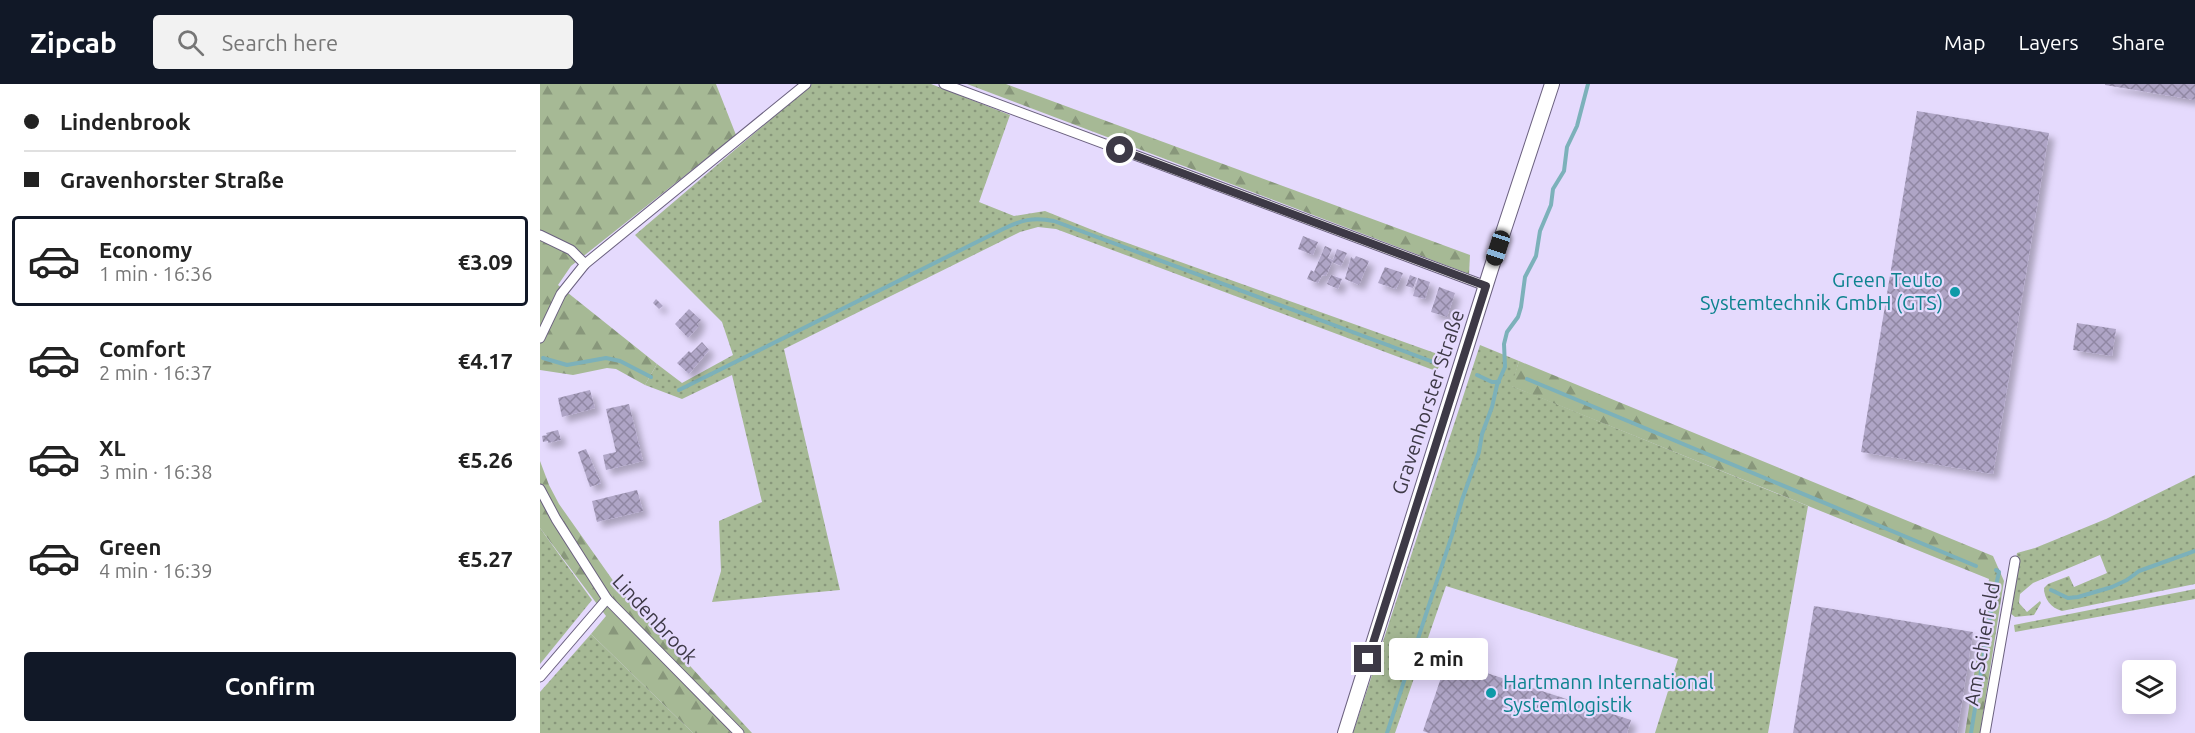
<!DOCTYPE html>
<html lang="en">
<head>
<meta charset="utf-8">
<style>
  body { margin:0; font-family:Ubuntu,sans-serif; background:#f2f2f2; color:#222; height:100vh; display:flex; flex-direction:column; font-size:22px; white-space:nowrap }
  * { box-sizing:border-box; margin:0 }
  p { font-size:20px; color:#767676 }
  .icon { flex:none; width:33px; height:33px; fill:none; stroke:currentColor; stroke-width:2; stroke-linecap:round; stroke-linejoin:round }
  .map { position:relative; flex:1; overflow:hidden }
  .drawer { display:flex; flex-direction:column; background:#fff; width:540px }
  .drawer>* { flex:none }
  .banner { display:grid; align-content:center; height:132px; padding:0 24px; background:#fff }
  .tools { position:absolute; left:1582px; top:576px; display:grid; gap:12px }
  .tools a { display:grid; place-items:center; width:54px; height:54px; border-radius:6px; background:#fff; box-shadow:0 3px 15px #0003; font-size:30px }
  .end { position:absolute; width:27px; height:27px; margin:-14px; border:8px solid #3d3946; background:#fff; box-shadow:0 0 0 3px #fff }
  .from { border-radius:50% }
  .bubble { position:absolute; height:42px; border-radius:6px; background:#fff; box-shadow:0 3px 15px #0003; font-size:20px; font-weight:700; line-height:42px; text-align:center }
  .car { position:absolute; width:18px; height:36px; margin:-18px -9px; border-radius:8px; box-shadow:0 0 4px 2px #0007; background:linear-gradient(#222 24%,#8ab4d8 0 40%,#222 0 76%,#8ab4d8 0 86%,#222 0) }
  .banner b { display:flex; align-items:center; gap:21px; height:57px; font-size:22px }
  .banner b+b { border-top:2px solid #e0e0e0 }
  .banner i { width:15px; height:15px; background:#222 }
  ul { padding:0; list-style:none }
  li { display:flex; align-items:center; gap:18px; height:90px; margin:0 12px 9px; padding:0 12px; border:3px solid transparent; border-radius:6px }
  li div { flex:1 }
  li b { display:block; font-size:22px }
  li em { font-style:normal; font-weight:700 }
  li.current { border-color:#111827 }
  li>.icon { width:54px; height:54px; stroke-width:1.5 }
  .cta { display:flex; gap:12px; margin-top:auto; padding:12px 24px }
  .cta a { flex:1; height:69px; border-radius:6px; background:#111827; color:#fff; font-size:24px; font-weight:700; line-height:69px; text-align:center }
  header { display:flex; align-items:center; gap:36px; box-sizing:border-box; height:84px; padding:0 30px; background:#111827; color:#fff }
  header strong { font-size:28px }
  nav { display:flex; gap:33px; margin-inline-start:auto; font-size:21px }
  .search { width:420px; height:54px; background:#f2f2f2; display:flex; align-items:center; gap:15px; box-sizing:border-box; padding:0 21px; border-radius:6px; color:#767676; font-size:22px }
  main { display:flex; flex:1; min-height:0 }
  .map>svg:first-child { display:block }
  .grass { fill:url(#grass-dots) }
  .forest { fill:url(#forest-firs) }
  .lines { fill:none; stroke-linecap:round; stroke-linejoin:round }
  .stream { stroke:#7cb1ba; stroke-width:4 }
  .building { fill:url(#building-cross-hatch); filter:url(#shadow) }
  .street-casing { stroke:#6b617f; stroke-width:11 }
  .secondary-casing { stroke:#6b617f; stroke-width:16 }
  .street { stroke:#fff; stroke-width:9 }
  .secondary { stroke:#fff; stroke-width:14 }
  .route { stroke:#3d3946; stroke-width:8 }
  .culture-dot { fill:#0f9aa8; stroke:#e5dafd; stroke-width:2 }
  .labels { text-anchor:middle; stroke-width:4.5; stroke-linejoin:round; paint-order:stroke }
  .culture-label { font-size:20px; fill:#0d838f; stroke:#e5dafd; text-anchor:end }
  .street-label { font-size:20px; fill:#3d3946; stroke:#e5dafd }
</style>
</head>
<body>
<header>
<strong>Zipcab</strong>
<div class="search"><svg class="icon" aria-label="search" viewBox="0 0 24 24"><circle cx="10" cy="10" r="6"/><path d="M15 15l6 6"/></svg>Search here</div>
<nav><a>Map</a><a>Layers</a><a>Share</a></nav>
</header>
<main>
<section class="drawer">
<div class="banner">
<b><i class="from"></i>Lindenbrook</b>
<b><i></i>Gravenhorster Straße</b>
</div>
<ul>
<li class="current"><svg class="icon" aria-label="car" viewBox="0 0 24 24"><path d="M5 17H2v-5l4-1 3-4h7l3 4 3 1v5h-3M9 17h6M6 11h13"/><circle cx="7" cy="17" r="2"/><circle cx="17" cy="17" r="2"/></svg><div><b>Economy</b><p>1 min · 16:36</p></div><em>€3.09</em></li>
<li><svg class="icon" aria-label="car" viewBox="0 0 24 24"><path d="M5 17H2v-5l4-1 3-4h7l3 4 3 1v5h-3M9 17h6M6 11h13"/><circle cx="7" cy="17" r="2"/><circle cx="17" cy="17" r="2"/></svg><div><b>Comfort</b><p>2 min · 16:37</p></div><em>€4.17</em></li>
<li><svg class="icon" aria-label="car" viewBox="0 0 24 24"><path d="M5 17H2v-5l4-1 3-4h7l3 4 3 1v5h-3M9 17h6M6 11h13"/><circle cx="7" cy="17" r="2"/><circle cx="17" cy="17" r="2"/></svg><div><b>XL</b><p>3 min · 16:38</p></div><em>€5.26</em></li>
<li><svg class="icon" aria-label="car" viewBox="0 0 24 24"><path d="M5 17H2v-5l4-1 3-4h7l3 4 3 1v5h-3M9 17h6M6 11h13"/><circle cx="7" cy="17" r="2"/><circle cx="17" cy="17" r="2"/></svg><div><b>Green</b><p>4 min · 16:39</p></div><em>€5.27</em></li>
</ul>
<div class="cta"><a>Confirm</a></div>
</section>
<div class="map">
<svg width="1655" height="649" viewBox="0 0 1655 649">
  <defs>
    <pattern id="grass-dots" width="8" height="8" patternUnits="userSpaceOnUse" patternTransform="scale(1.5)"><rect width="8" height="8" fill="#a6b995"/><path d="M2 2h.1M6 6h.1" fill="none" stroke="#88977b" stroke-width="1.8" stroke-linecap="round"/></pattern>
    <pattern id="forest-firs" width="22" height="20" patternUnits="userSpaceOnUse" patternTransform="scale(1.5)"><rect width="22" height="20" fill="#a6b995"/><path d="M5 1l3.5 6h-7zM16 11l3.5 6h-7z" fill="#88977b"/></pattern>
    <pattern id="building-cross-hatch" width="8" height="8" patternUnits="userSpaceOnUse" patternTransform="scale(1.5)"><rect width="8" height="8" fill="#afa5c6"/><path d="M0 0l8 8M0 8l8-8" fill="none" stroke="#9087a3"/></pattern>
    <filter id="shadow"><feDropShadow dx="5.5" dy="5.5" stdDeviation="3" flood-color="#0004"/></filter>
  </defs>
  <rect width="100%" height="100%" fill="#e5dafd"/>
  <g class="grass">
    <polygon points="272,0 391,0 470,31 439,118 474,132 505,127 565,151 906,273 896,287 516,145 498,143 480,148 244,265 300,506 172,518 181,487 179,437 222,418 192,291 142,315 105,301 117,280 142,299 193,271 182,238 95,151"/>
    <polygon points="940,261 979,277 972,302 1268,422 1228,649 1115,649 1138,575 906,502 855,649 813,649"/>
    <path d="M 1655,391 L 1655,500 L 1522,527 C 1511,524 1504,515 1504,504 L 1508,500 L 1529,492 L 1534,503 L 1567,489 L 1560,471 L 1493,499 L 1480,510 L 1479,519 L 1487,528 L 1500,517 L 1501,519 L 1494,531 L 1475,533 L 1470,529 L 1468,523 L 1477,469 L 1495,464 L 1566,435 Z"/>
    <polygon points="0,444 52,516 0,580"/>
    <polygon points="1655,505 1655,515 1475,548 1474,541"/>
    <polygon points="51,550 153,649 0,649 0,608"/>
  </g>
  <g class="forest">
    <polygon points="0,0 176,0 196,51 31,182 18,201 117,280 105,301 76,285 67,284 33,291 0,286"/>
    <polygon points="427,0 466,0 930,171 929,190"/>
    <polygon points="979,277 1453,472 1464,497 1440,649 1425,649 1449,495 971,302"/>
    <polygon points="0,377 9,401 19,420 79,505 212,649 153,649 51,550 66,532 0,444"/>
  </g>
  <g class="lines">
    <g class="stream">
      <polyline points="3,274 27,281 66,274 80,277 111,293"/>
      <polyline points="937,291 952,298 959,298"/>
      <polyline points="987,295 1436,482"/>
      <path d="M 139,306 L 463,145 C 481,136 493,133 514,137 L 896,279"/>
      <polyline points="1511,506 1528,514 1538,513 1572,503 1587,496 1599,487 1655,467"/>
      <polyline points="847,649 912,451 922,416 939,368 942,350 952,323 957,301 965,283 964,260 967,248 978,233 981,223 985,193 996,172 1000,147 1011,121 1013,105 1024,87 1027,63 1037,42 1048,0"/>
      <polyline points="1431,649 1452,520 1459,488 1456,486"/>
    </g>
  </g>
  <g class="building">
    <polygon points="1565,0 1655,0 1655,16 1565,1"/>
    <polygon points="1377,27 1509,49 1453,390 1321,368"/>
    <polygon points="763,152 778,158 773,171 758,165"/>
    <polygon points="785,162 792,165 788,174 793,176 797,165 807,169 801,182 792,178 786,192 782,191 778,199 767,195 771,186 774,188"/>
    <polygon points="816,172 829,177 819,201 805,195 811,173 814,175"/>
    <polygon points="845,183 863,189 856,205 838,199"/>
    <polygon points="791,191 802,195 798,205 787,200"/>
    <polygon points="870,191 877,194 873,204 866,202"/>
    <polygon points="878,194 890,198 885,215 873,212"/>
    <polygon points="899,203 915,209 907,233 891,228"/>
    <polygon points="116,215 123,222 119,225 113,219"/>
    <polygon points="149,225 161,236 157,240 159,242 148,254 135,240"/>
    <polygon points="1537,239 1576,245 1572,272 1533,266"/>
    <polygon points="162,258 169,266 149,290 137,279 149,267 151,269"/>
    <polygon points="50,306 55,324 22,333 18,314"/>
    <polygon points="89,320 103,377 66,386 63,371 76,368 66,325"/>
    <polygon points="18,346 21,356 8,359 8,357 3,358 2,352 7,351 6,349"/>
    <polygon points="46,365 61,399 50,403 38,368"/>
    <polygon points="97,406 103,427 57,438 52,417"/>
    <polygon points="1274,522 1433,548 1417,649 1253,649"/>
    <polygon points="907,576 1091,636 1087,649 889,649 883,647"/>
  </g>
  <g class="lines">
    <g class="street-casing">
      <g id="street">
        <polyline points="404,0 946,202"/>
        <polyline points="0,151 31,166 45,180"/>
        <polyline points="0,254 21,210 45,180 266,0"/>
        <polyline points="0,405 16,435 67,515 199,649"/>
        <polyline points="0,593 67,515"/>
        <polyline points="1445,649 1475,477"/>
      </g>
    </g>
    <g class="secondary-casing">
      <polyline id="secondary" points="805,649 951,185 1012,0"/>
    </g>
    <use href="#street" class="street"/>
    <use href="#secondary" class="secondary"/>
  </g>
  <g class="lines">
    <polyline class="route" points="580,66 946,202 828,575"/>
  </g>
  <g class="culture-dot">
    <circle cx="1415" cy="208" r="6"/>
    <circle cx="951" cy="609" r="6"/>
  </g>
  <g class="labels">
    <g class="culture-label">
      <text x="1403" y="203">Green Teuto<tspan x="1403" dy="23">Systemtechnik GmbH (GTS)</tspan></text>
      <text x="963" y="605" text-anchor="start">Hartmann International<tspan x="963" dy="23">Systemlogistik</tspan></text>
    </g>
    <g class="street-label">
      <text transform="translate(888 318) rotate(-72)" y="7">Gravenhorster Straße</text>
      <text transform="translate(115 535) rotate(47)" y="7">Lindenbrook</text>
      <text transform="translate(1442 560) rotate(-80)" y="7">Am Schierfeld</text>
    </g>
  </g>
</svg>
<div class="tools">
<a><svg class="icon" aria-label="layers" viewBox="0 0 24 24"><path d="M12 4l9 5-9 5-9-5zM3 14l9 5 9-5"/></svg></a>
</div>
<i class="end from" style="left:580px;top:66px"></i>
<i class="end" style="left:828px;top:575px"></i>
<div class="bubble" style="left:849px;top:554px;width:99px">2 min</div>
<i class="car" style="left:958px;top:164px;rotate:198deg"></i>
</div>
</main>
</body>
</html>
